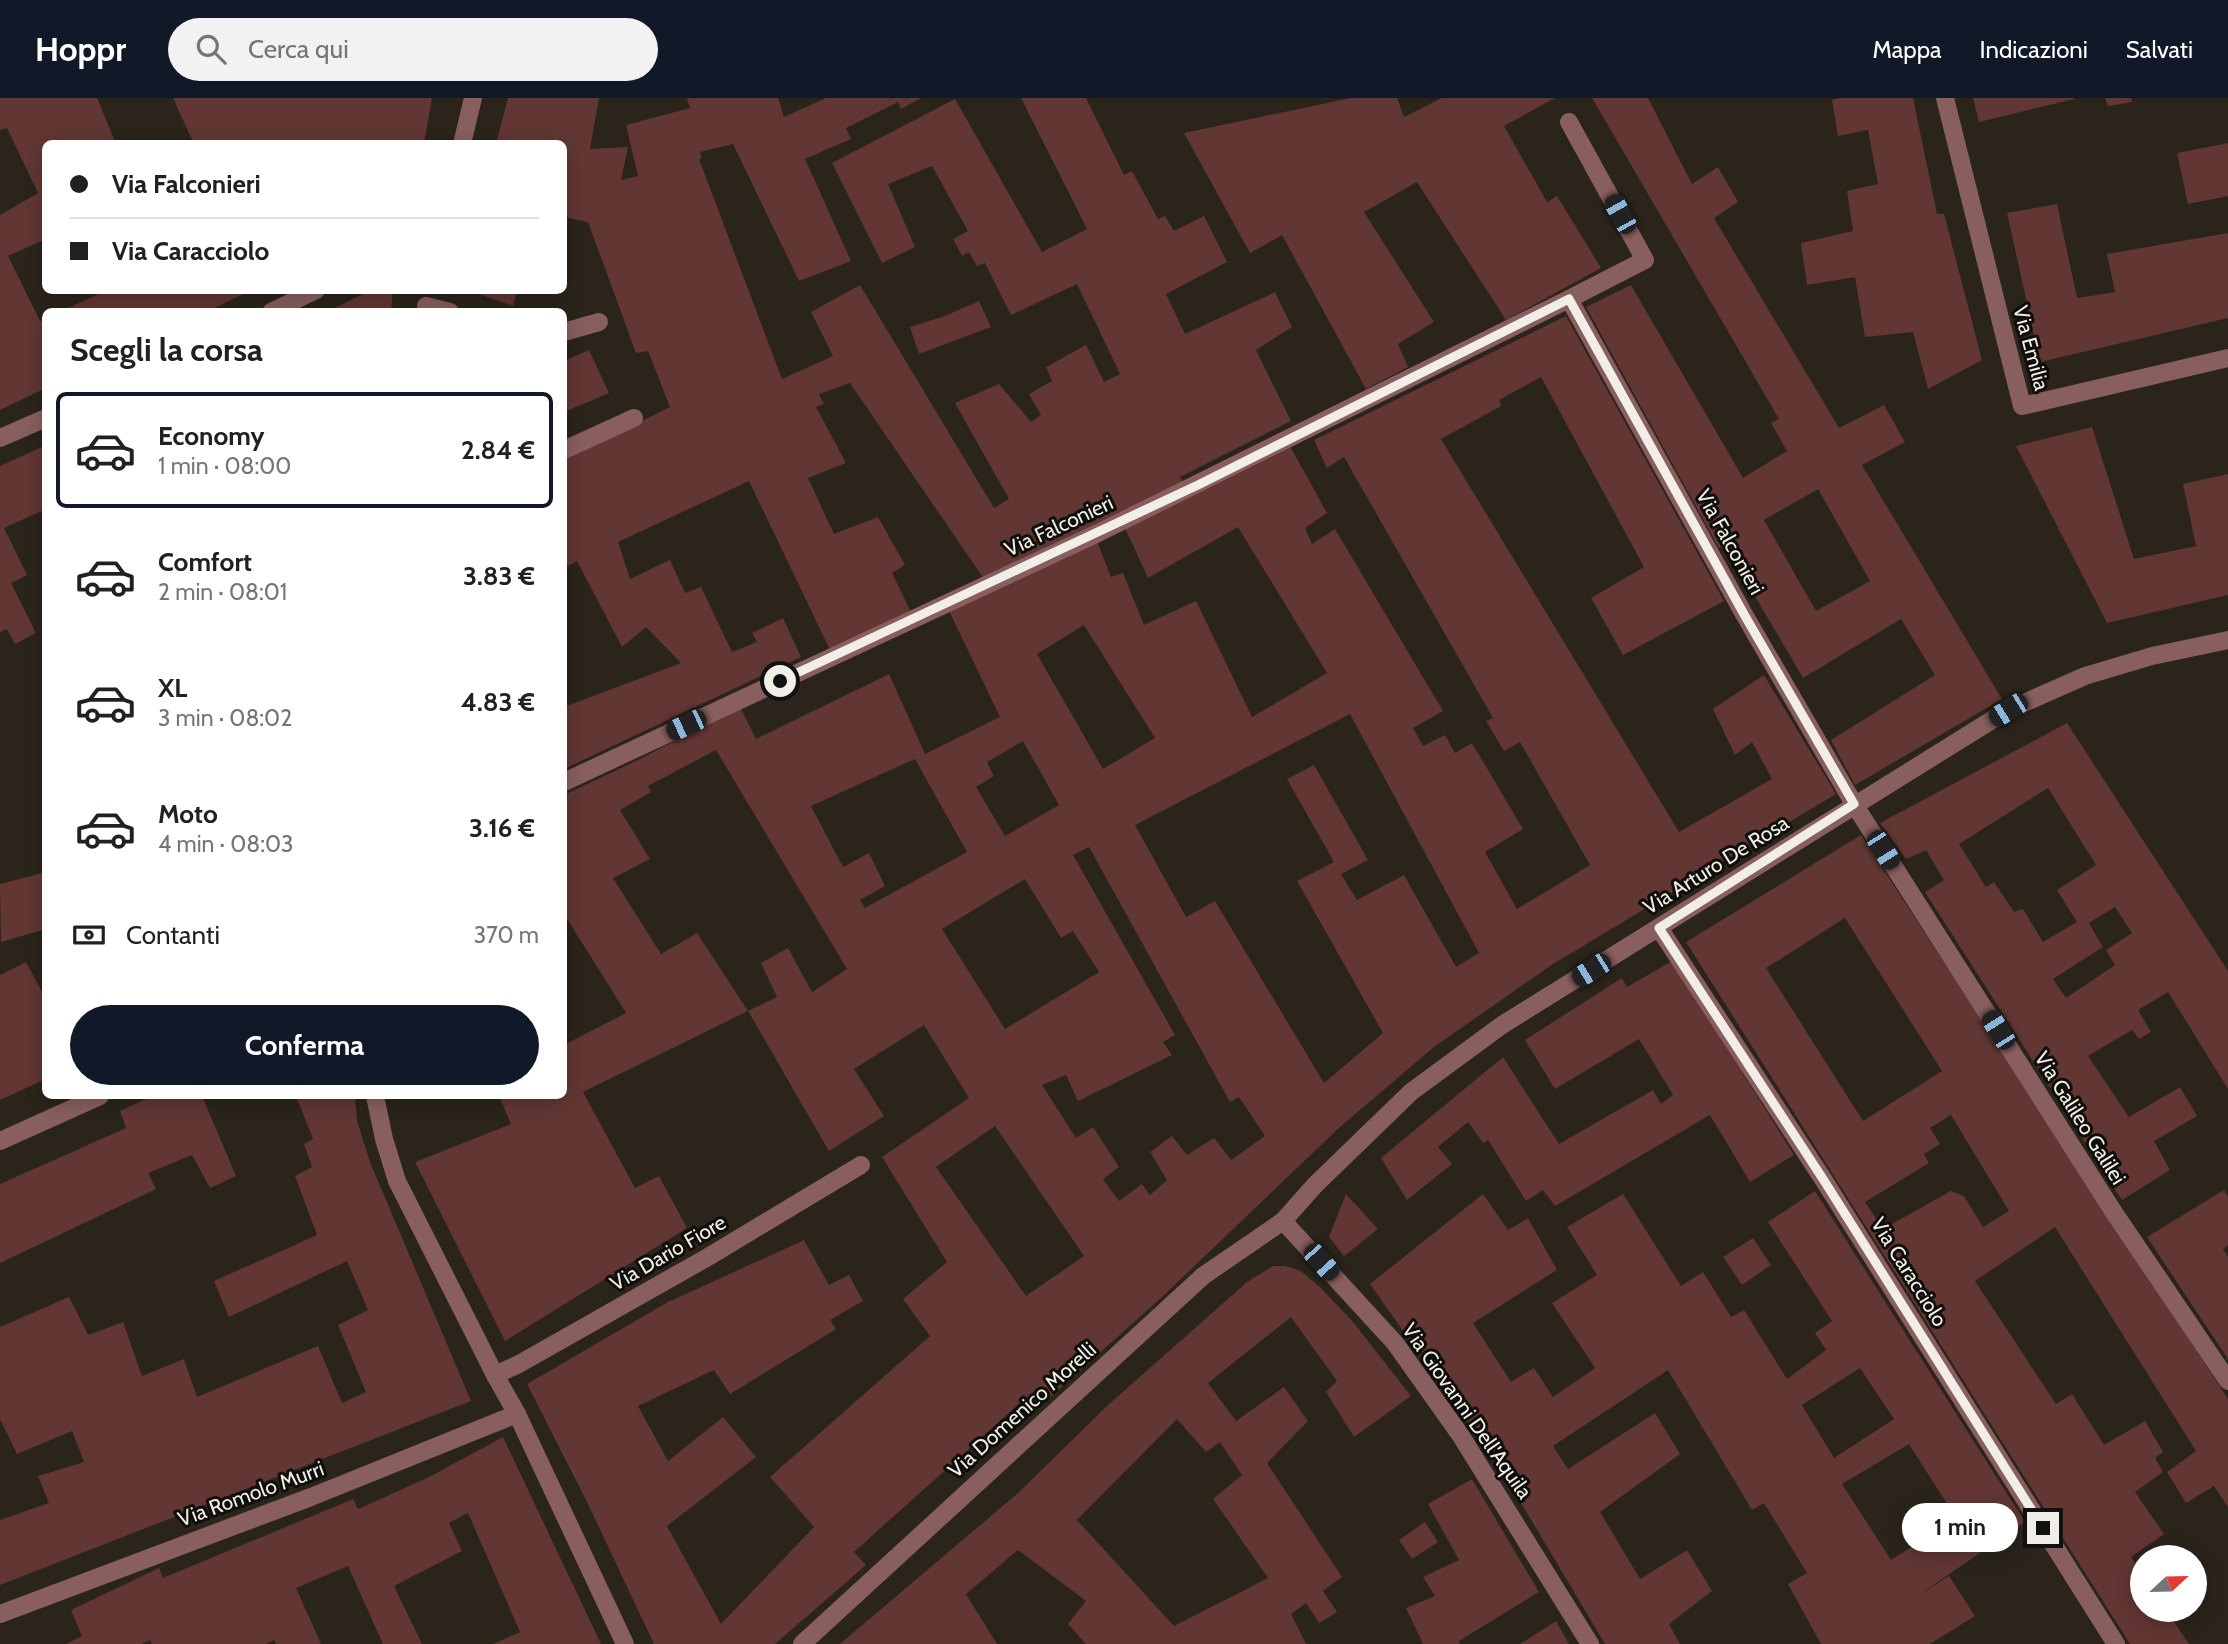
<!DOCTYPE html>
<html lang="it">
<head>
<meta charset="utf-8">
<style>
  body { margin:0; font-family:Cabin,sans-serif; background:#f2f2f2; color:#202124; height:100vh; display:flex; flex-direction:column; font-size:26px; white-space:nowrap }
  * { box-sizing:border-box; margin:0 }
  p { font-size:23px; color:#757577 }
  .icon { flex:none; width:38px; height:38px; fill:none; stroke:currentColor; stroke-width:2; stroke-linecap:round; stroke-linejoin:round }
  .map { position:relative; flex:1; overflow:hidden }
  .panel { position:absolute; left:42px; top:210px; width:525px; height:791px; display:flex; flex-direction:column; background:#fff; border-radius:10px; box-shadow:0 4px 18px #0003 }
  .panel>* { flex:none }
  .hud { position:absolute; left:42px; top:42px; width:525px; height:154px; border-radius:10px; box-shadow:0 4px 18px #0003; display:grid; align-content:center; height:154px; padding:0 28px; background:#fff }
  .needle { width:46px; rotate:68deg }
  .buttons { position:absolute; left:2130px; top:1447px; display:grid; gap:14px }
  .buttons a { display:grid; place-items:center; width:77px; height:77px; border-radius:50%; background:#fff; box-shadow:0 4px 18px #0003; font-size:35px }
  .end { position:absolute; width:32px; height:32px; margin:-16px; border:9px solid #f1eee8; background:#111; box-shadow:0 0 0 4px #111 }
  .from { border-radius:50% }
  .bubble { position:absolute; height:49px; border-radius:24px; background:#fff; box-shadow:0 4px 18px #0003; font-size:23px; font-weight:700; line-height:49px; text-align:center }
  .car { position:absolute; width:21px; height:42px; margin:-21px -10px; border-radius:9px; box-shadow:0 0 5px 2px #0007; background:linear-gradient(#222 24%,#8ab4d8 0 40%,#222 0 76%,#8ab4d8 0 86%,#222 0) }
  .hud b { display:flex; align-items:center; gap:24px; height:66px; font-size:26px }
  .hud b+b { border-top:2px solid #e0e0e0 }
  .hud i { width:18px; height:18px; background:#202124 }
  ul { padding:0; list-style:none }
  li { display:flex; align-items:center; gap:21px; height:116px; margin:0 14px 10px; padding:0 14px; border:4px solid transparent; border-radius:10px }
  li div { flex:1 }
  li b { display:block; font-size:26px }
  li em { font-style:normal; font-weight:700 }
  li.selected { border-color:#111827 }
  li>.icon { width:63px; height:63px; stroke-width:1.5 }
  h2 { padding:0 28px; font-size:32px; line-height:84px }
  .pay { display:flex; align-items:center; gap:18px; height:77px; padding:0 28px; font-size:26px }
  .pay p { margin-inline-start:auto }
  .primary-button { display:flex; gap:14px; margin-top:auto; padding:14px 28px }
  .primary-button a { flex:1; height:80px; border-radius:42px; background:#111827; color:#fff; font-size:28px; font-weight:700; line-height:80px; text-align:center }
  header { display:flex; align-items:center; gap:42px; box-sizing:border-box; height:98px; padding:0 35px; background:#111827; color:#fff }
  header strong { font-size:33px }
  nav { display:flex; gap:38px; margin-inline-start:auto; font-size:24px }
  .search { width:490px; height:63px; background:#f2f2f2; display:flex; align-items:center; gap:18px; box-sizing:border-box; padding:0 24px; border-radius:38px; color:#757577; font-size:26px }
  .map>svg:first-child { display:block }
  .building { fill:#613633; fill-rule:evenodd }
  .lines { fill:none; stroke-linecap:round; stroke-linejoin:round }
  .street { stroke:#885e5e; stroke-width:18 }
  .route { stroke:#f1eee8; stroke-width:9 }
  .labels { text-anchor:middle; stroke-width:6; stroke-linejoin:round; paint-order:stroke }
  .street-label { font-size:21px; fill:#f1eee8; stroke:#100e0a }
</style>
</head>
<body>
<header>
<strong>Hoppr</strong>
<div class="search"><svg class="icon" aria-label="search" viewBox="0 0 24 24"><circle cx="10" cy="10" r="6"/><path d="M15 15l6 6"/></svg>Cerca qui</div>
<nav><a>Mappa</a><a>Indicazioni</a><a>Salvati</a></nav>
</header>
<div class="map">
<svg width="2228" height="1546" viewBox="0 0 2228 1546">
  <rect width="100%" height="100%" fill="#2a241b"/>
  <g class="building">
    <polygon points="0,0 97,0 116,46 46,46 46,141 8,158 40,223 46,221 46,290 0,312 0,117 38,95 7,30 0,32"/>
    <polygon points="173,0 432,0 424,46 194,46"/>
    <polygon points="508,0 599,0 590,51 628,49 621,82 638,78 626,27 690,10 687,0 778,0 784,19 826,0 921,0 901,11 898,4 846,30 851,41 805,61 851,163 799,183 733,46 700,54 702,60 699,61 782,281 833,258 811,214 860,187 994,410 1009,401 955,305 999,286 1031,324 1041,317 1029,296 1052,283 1046,269 1086,247 1104,284 1120,276 1077,186 1011,217 985,165 977,168 969,154 962,158 953,141 968,133 932,68 888,86 915,149 882,165 832,65 955,1 1042,154 1087,131 1021,0 1086,0 1124,77 1132,73 1158,121 1165,118 1174,133 1204,118 1227,164 1166,196 1185,236 1275,194 1292,229 1256,252 1291,323 1180,379 1184,389 984,481 850,285 819,296 824,306 816,309 846,365 808,380 834,436 878,419 905,467 892,475 911,514 830,552 749,383 618,444 630,481 670,462 685,495 701,489 732,554 757,544 752,535 783,520 801,559 564,671 564,609 681,565 646,529 622,549 577,463 564,470 564,362 670,309 648,253 636,255 588,124 564,119 564,46 496,46"/>
    <polygon points="1351,0 1397,0 1404,19 1442,0 1555,0 1504,28 1547,104 1557,98 1601,170 1506,222 1417,84 1364,114 1434,224 1398,246 1408,269 1366,291 1282,137 1250,155 1184,35"/>
    <path d="M 1592,0 L 1648,0 L 1692,86 L 1718,69 L 1738,104 L 1714,120 L 1839,330 L 1884,307 L 1905,344 L 1862,367 L 2002,601 L 1855,687 L 1831,642 L 1935,577 L 1901,521 L 1803,580 L 1726,449 L 1719,450 L 1586,209 L 1631,187 L 1743,380 L 1787,353 L 1771,325 L 1779,321 ZM 1818,391 L 1870,483 L 1816,513 L 1764,422 Z"/>
    <polygon points="1839,0 1913,0 1937,116 1944,116 1982,262 1928,291 1913,234 1865,239 1855,179 1807,187 1801,145 1853,133 1847,93 1878,86 1868,32 1838,38 1832,2"/>
    <polygon points="1973,0 2074,0 2074,1 1979,24"/>
    <polygon points="2105,0 2131,0 2132,4 2108,8"/>
    <polygon points="2228,45 2228,98 2188,106 2177,55"/>
    <polygon points="2057,106 2077,200 2115,194 2107,156 2228,135 2228,220 2040,264 2007,115"/>
    <polygon points="107,192 251,192 207,214 60,214"/>
    <polygon points="371,192 393,192 391,214 327,214"/>
    <polygon points="468,192 517,192 513,208"/>
    <polygon points="979,203 991,229 919,256 910,229 945,218"/>
    <path d="M 1566,218 L 1724,503 L 1623,557 L 1591,500 L 1644,469 L 1541,279 L 1499,302 L 1501,308 L 1441,341 L 1679,734 L 1772,681 L 1752,644 L 1735,657 L 1713,611 L 1764,577 L 1836,696 L 1553,866 L 1434,949 L 1340,1029 L 1162,1199 L 1030,1317 L 1021,1304 L 854,1454 L 866,1467 L 775,1546 L 654,1546 L 587,1404 L 527,1286 L 668,1204 L 804,1142 L 829,1187 L 849,1177 L 863,1203 L 830,1222 L 836,1231 L 730,1296 L 714,1272 L 638,1308 L 668,1363 L 723,1319 L 756,1359 L 667,1428 L 721,1526 L 814,1429 L 770,1379 L 930,1238 L 903,1201 L 947,1164 L 882,1059 L 969,1000 L 924,927 L 854,971 L 884,1018 L 829,1053 L 748,913 L 777,899 L 761,865 L 788,850 L 812,894 L 847,871 L 716,652 L 648,688 L 651,694 L 620,712 L 650,761 L 613,780 L 661,856 L 697,835 L 748,913 L 583,994 L 635,1090 L 659,1078 L 687,1130 L 505,1243 L 415,1064 L 511,1026 L 499,998 L 564,998 L 564,947 L 626,915 L 564,816 L 564,697 L 636,663 L 740,609 L 756,641 L 889,576 L 925,656 L 1000,619 L 949,513 L 1096,441 L 1111,479 L 1123,475 L 1144,527 L 1196,503 L 1252,619 L 1327,575 L 1238,429 L 1148,480 L 1125,430 L 1290,348 L 1327,415 L 1305,430 L 1312,446 L 1335,431 L 1443,613 L 1413,630 L 1423,648 L 1445,637 L 1455,655 L 1472,645 L 1523,731 L 1485,754 L 1517,811 L 1590,767 L 1520,644 L 1504,653 L 1486,623 L 1493,620 L 1344,359 L 1327,370 L 1314,342 ZM 1084,527 L 1155,640 L 1103,671 L 1037,556 ZM 1350,616 L 1479,855 L 1456,869 L 1404,777 L 1357,802 L 1341,776 L 1368,762 L 1314,667 L 1287,681 L 1334,764 L 1297,783 L 1383,935 L 1324,985 L 1215,803 L 1186,819 L 1135,727 ZM 1023,643 L 1059,707 L 1005,738 L 976,689 L 994,678 L 987,664 ZM 915,661 L 967,754 L 865,810 L 860,802 L 885,788 L 869,755 L 843,769 L 811,708 ZM 1089,749 L 1230,1004 L 1239,999 L 1265,1038 L 1231,1062 L 1214,1040 L 1187,1057 L 1172,1038 L 1150,1054 L 1167,1082 L 1150,1097 L 1142,1086 L 1119,1103 L 1103,1081 L 1119,1069 L 1093,1029 L 1076,1040 L 1042,987 L 1066,977 L 1078,1003 L 1172,957 L 1163,944 L 1175,937 L 1073,757 ZM 1025,781 L 1061,840 L 1073,833 L 1099,874 L 1005,931 L 942,831 ZM 995,1028 L 1084,1158 L 1026,1198 L 936,1069 Z"/>
    <polygon points="589,252 609,295 564,314 564,263"/>
    <polygon points="2092,329 2134,461 2196,448 2183,386 2228,376 2228,497 2107,525 2016,348"/>
    <polygon points="46,347 46,411 4,430 27,477 11,485 36,535 15,546 7,531 0,534 0,368"/>
    <path d="M 2067,625 L 2228,873 L 2228,991 L 2168,894 L 2138,912 L 2151,934 L 2139,941 L 2132,932 L 2088,958 L 2129,1019 L 2180,989 L 2197,1018 L 2154,1043 L 2170,1072 L 2122,1102 L 1925,794 L 1944,782 L 1926,752 L 1906,761 L 1880,725 ZM 2048,690 L 2096,767 L 2057,792 L 2077,824 L 2043,844 L 2023,811 L 2014,814 L 1994,784 L 1986,789 L 1959,746 ZM 2115,809 L 2132,835 L 2106,852 L 2115,867 L 2066,900 L 2053,881 L 2103,849 L 2089,825 Z"/>
    <path d="M 1861,737 L 2228,1301 L 2228,1409 L 2214,1388 L 2186,1405 L 2167,1374 L 2196,1353 L 2055,1129 L 1975,1183 L 2056,1306 L 2072,1296 L 2104,1347 L 2145,1323 L 2163,1354 L 2155,1360 L 2163,1374 L 2135,1394 L 2164,1436 L 2131,1459 L 2142,1475 L 2142,1512 L 2166,1512 L 2189,1546 L 2130,1546 L 1686,844 ZM 1845,820 L 1942,973 L 1863,1023 L 1766,870 ZM 1951,1017 L 2009,1113 L 1983,1129 L 1964,1098 L 1951,1093 L 1883,1131 L 1865,1104 L 1929,1065 L 1924,1056 L 1940,1046 L 1930,1030 Z"/>
    <polygon points="46,774 46,831 1,844 0,786"/>
    <polygon points="1672,863 1794,1057 1750,1084 1710,1017 1555,1108 1543,1092 1526,1103 1488,1042 1483,1045 1468,1024 1438,1049 1452,1066 1407,1102 1381,1060 1503,959 1559,1046 1653,992 1661,1006 1673,997 1639,941 1555,991 1525,942 1622,880 1627,889"/>
    <polygon points="26,864 43,896 46,895 46,981 0,1002 0,877"/>
    <polygon points="153,998 202,998 236,1078 210,1090 192,1057 148,1075 156,1091 0,1165 0,1086 126,1030 120,1013"/>
    <polygon points="296,998 355,998 357,1023 370,1064 471,1303 0,1487 0,1422 49,1405 38,1378 84,1364 72,1333 17,1356 0,1321 0,1229 69,1199 88,1237 123,1224 142,1278 184,1261 197,1299 318,1248 342,1305 366,1294 338,1227 368,1212 347,1163 229,1219 214,1183 317,1137 295,1078 312,1069 304,1046 313,1041"/>
    <polygon points="2224,1092 2228,1099 2228,1147 2223,1151 2228,1159 2228,1261 2147,1139"/>
    <path d="M 1815,1093 L 2025,1424 L 1916,1499 L 1949,1478 L 1975,1518 L 1930,1546 L 1821,1546 L 1788,1486 L 1807,1475 L 1764,1405 L 1752,1412 L 1668,1272 L 1553,1348 L 1568,1371 L 1655,1315 L 1680,1356 L 1600,1414 L 1640,1481 L 1687,1452 L 1712,1493 L 1669,1526 L 1680,1546 L 1605,1546 L 1502,1373 L 1370,1186 L 1483,1096 L 1508,1132 L 1528,1120 L 1557,1172 L 1473,1225 L 1511,1284 L 1534,1270 L 1553,1299 L 1595,1270 L 1552,1205 L 1597,1177 L 1567,1129 L 1623,1096 L 1681,1188 L 1703,1174 L 1731,1219 L 1744,1212 L 1787,1281 L 1826,1252 L 1815,1235 L 1832,1223 L 1768,1124 ZM 1860,1270 L 1894,1321 L 1834,1360 L 1802,1307 ZM 1909,1346 L 1956,1420 L 1891,1462 L 1842,1386 Z"/>
    <polygon points="1346,1096 1378,1131 1344,1158 1329,1139"/>
    <polygon points="1753,1140 1771,1167 1742,1187 1723,1159"/>
    <path d="M 1273,1168 L 1285,1168 L 1301,1173 L 1321,1190 L 1353,1224 L 1411,1298 L 1354,1339 L 1326,1294 L 1337,1283 L 1291,1219 L 1208,1285 L 1236,1323 L 1284,1289 L 1308,1323 L 1267,1365 L 1342,1479 L 1323,1493 L 1337,1514 L 1319,1525 L 1306,1505 L 1291,1516 L 1306,1546 L 1086,1546 L 1068,1526 L 1086,1503 L 1018,1452 L 966,1496 L 997,1546 L 840,1546 L 1018,1395 L 1107,1308 L 1247,1184 ZM 1177,1321 L 1206,1354 L 1220,1344 L 1242,1377 L 1213,1401 L 1268,1480 L 1174,1528 L 1077,1422 Z"/>
    <polygon points="503,1339 601,1546 493,1546 520,1534 468,1415 449,1425 462,1453 394,1488 422,1546 383,1546 348,1468 296,1490 321,1546 276,1546 274,1542 266,1546 152,1546 150,1542 141,1546 66,1546 82,1538 71,1512 159,1470 163,1480 353,1401 358,1411 429,1379"/>
    <polygon points="1472,1381 1539,1494 1459,1543 1460,1546 1423,1546 1406,1510 1435,1498 1423,1479 1459,1462 1428,1406"/>
    <polygon points="1425,1424 1438,1444 1412,1461 1399,1442"/>
    <polygon points="1556,1523 1569,1546 1520,1546"/>
  </g>
  <g class="lines">
    <g class="street">
      <polyline points="1945,0 2022,308 2228,260"/>
      <polyline points="462,46 473,0"/>
      <polyline points="1569,201 1645,162 1569,24"/>
      <polyline points="426,208 450,214"/>
      <polyline points="271,214 316,192"/>
      <polyline points="564,234 599,224"/>
      <polyline points="0,340 46,320"/>
      <polyline points="564,352 634,320"/>
      <polyline points="564,684 1098,435 1569,201 1745,518 1854,706 2113,1113 2228,1283"/>
      <polyline points="1659,830 1823,1081 2116,1546"/>
      <polyline points="375,998 384,1041 397,1083 495,1277 517,1316 625,1546"/>
      <polyline points="0,1043 100,998"/>
      <polyline points="1283,1123 1395,1245 1461,1338 1590,1546"/>
      <polyline points="495,1277 519,1266 708,1159 861,1067"/>
      <polyline points="0,1516 311,1399 517,1316"/>
      <polyline points="802,1546 1203,1178 1283,1123 1315,1087 1411,994 1502,927 2008,612 2085,578 2152,558 2228,542"/>
    </g>
  </g>
  <g class="lines">
    <polyline class="route" points="780,583 1198,387 1569,201 1745,518 1854,706 1659,830 1823,1081 2043,1430"/>
  </g>
  <g class="labels">
    <g class="street-label">
      <text transform="translate(2031 250) rotate(75)" y="7">Via Emilia</text>
      <text transform="translate(1059 428) rotate(-25)" y="7">Via Falconieri</text>
      <text transform="translate(1730 444) rotate(61)" y="7">Via Falconieri</text>
      <text transform="translate(1716 767) rotate(-32)" y="7">Via Arturo De Rosa</text>
      <text transform="translate(2080 1020) rotate(58)" y="7">Via Galileo Galilei</text>
      <text transform="translate(668 1155) rotate(-30)" y="7">Via Dario Fiore</text>
      <text transform="translate(1909 1174) rotate(58)" y="7">Via Caracciolo</text>
      <text transform="translate(1022 1312) rotate(-42)" y="7">Via Domenico Morelli</text>
      <text transform="translate(1467 1313) rotate(55)" y="7">Via Giovanni Dell'Aquila</text>
      <text transform="translate(251 1396) rotate(-20)" y="7">Via Romolo Murri</text>
    </g>
  </g>
</svg>
<div class="buttons">
<a><svg class="needle" viewBox="-14 -14 28 28"><path d="M0-13l5 13h-10z" fill="#e53935"/><path d="M0 13l5-13h-10z" fill="#757577"/></svg></a>
</div>
<i class="end from" style="left:780px;top:583px"></i>
<i class="end" style="left:2043px;top:1430px"></i>
<div class="bubble" style="left:1902px;top:1405px;width:116px">1 min</div>
<i class="car" style="left:1620px;top:116px;rotate:331deg"></i>
<i class="car" style="left:2008px;top:612px;rotate:238deg"></i>
<i class="car" style="left:686px;top:627px;rotate:245deg"></i>
<i class="car" style="left:1883px;top:752px;rotate:148deg"></i>
<i class="car" style="left:1591px;top:872px;rotate:238deg"></i>
<i class="car" style="left:1998px;top:932px;rotate:328deg"></i>
<i class="car" style="left:1321px;top:1164px;rotate:138deg"></i>
<div class="hud">
<b><i class="from"></i>Via Falconieri</b>
<b><i></i>Via Caracciolo</b>
</div>
<section class="panel">
<h2>Scegli la corsa</h2>
<ul>
<li class="selected"><svg class="icon" aria-label="car" viewBox="0 0 24 24"><path d="M5 17H2v-5l4-1 3-4h7l3 4 3 1v5h-3M9 17h6M6 11h13"/><circle cx="7" cy="17" r="2"/><circle cx="17" cy="17" r="2"/></svg><div><b>Economy</b><p>1 min · 08:00</p></div><em>2.84 €</em></li>
<li><svg class="icon" aria-label="car" viewBox="0 0 24 24"><path d="M5 17H2v-5l4-1 3-4h7l3 4 3 1v5h-3M9 17h6M6 11h13"/><circle cx="7" cy="17" r="2"/><circle cx="17" cy="17" r="2"/></svg><div><b>Comfort</b><p>2 min · 08:01</p></div><em>3.83 €</em></li>
<li><svg class="icon" aria-label="car" viewBox="0 0 24 24"><path d="M5 17H2v-5l4-1 3-4h7l3 4 3 1v5h-3M9 17h6M6 11h13"/><circle cx="7" cy="17" r="2"/><circle cx="17" cy="17" r="2"/></svg><div><b>XL</b><p>3 min · 08:02</p></div><em>4.83 €</em></li>
<li><svg class="icon" aria-label="car" viewBox="0 0 24 24"><path d="M5 17H2v-5l4-1 3-4h7l3 4 3 1v5h-3M9 17h6M6 11h13"/><circle cx="7" cy="17" r="2"/><circle cx="17" cy="17" r="2"/></svg><div><b>Moto</b><p>4 min · 08:03</p></div><em>3.16 €</em></li>
</ul>
<div class="pay"><svg class="icon" aria-label="cash" viewBox="0 0 24 24"><path d="M3 7h18v10H3z"/><circle cx="12" cy="12" r="2"/></svg>Contanti<p>370 m</p></div>
<div class="primary-button"><a>Conferma</a></div>
</section>
</div>
</body>
</html>
